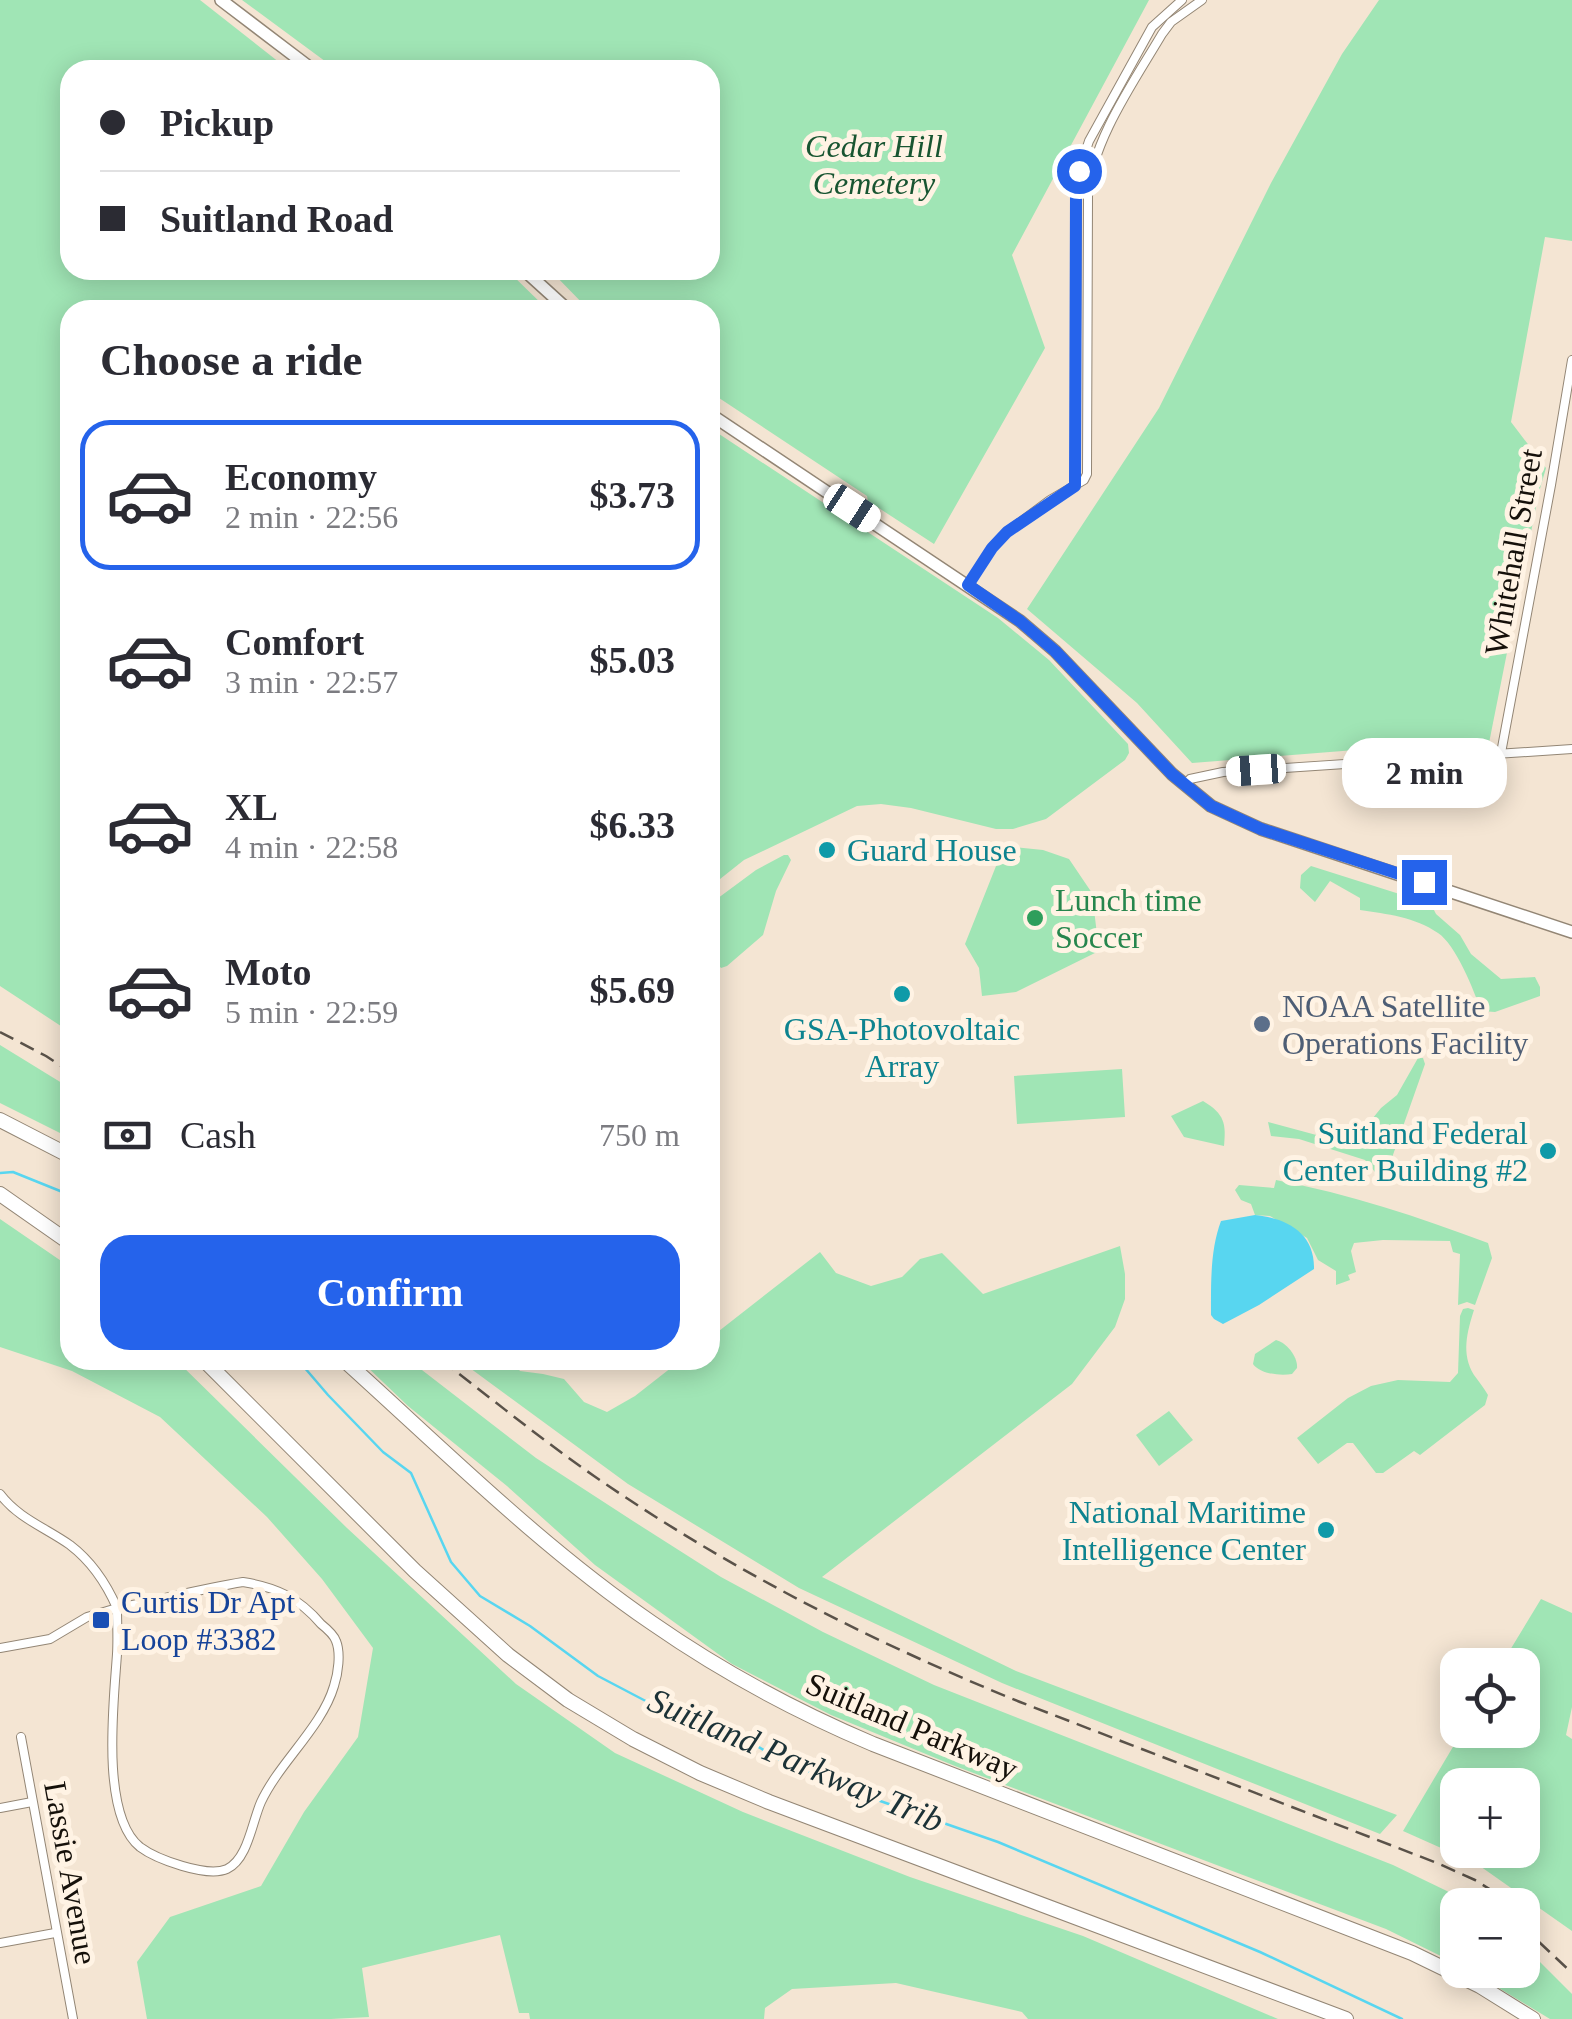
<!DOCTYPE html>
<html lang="en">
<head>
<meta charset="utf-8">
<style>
  body { margin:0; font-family:"Times New Roman",serif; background:#f7f7f7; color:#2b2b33; height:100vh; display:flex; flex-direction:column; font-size:38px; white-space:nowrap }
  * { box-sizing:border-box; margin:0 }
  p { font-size:32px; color:#7c7c81 }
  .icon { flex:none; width:55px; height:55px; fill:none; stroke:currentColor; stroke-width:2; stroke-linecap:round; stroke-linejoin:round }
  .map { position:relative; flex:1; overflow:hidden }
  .drawer { position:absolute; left:60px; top:300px; width:660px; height:1070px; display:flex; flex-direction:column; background:#fff; border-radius:30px; box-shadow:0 5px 25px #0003 }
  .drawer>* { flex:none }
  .top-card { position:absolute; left:60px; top:60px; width:660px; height:220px; border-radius:30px; box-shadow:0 5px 25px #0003; display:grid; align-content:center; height:220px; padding:0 40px; background:#fff }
  .tools { position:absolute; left:1440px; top:1648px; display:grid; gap:20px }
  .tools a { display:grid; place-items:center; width:100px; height:100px; border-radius:20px; background:#fff; box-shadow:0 5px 25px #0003; font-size:50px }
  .end { position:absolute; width:45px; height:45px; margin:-22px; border:12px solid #2563eb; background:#fff; box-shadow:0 0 0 5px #fff }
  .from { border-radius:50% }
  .bubble { position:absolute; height:70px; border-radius:30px; background:#fff; box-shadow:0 5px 25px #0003; font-size:32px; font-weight:700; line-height:70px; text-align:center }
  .car { position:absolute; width:30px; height:60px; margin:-30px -15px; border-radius:12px; box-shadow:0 0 8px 2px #0007; background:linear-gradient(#fff 24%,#345 0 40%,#fff 0 76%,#345 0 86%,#fff 0) }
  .top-card b { display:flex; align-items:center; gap:35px; height:95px; font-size:38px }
  .top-card b+b { border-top:2px solid #e1e1e2 }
  .top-card i { width:25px; height:25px; background:#2b2b33 }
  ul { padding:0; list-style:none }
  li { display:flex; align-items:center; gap:30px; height:150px; margin:0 20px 15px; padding:0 20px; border:5px solid transparent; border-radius:30px }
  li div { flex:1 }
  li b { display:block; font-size:38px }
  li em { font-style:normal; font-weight:700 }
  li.on { border-color:#2563eb }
  li>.icon { width:90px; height:90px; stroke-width:1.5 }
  h2 { padding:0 40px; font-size:45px; line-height:120px }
  .pay { display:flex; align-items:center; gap:25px; height:110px; padding:0 40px; font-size:38px }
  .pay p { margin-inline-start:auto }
  .action { display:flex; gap:20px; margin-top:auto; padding:20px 40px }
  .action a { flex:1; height:115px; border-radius:30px; background:#2563eb; color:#fff; font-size:40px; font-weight:700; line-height:115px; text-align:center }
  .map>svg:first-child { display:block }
  .green { fill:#a0e5b5; fill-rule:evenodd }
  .water { fill:#58d6f0 }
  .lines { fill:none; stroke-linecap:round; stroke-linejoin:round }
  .stream { stroke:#58d6f0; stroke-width:2.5 }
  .street-casing { stroke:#938675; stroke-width:10 }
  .secondary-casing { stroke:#938675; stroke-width:14 }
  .highway-casing { stroke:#938675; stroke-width:16 }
  .street { stroke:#fff; stroke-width:8 }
  .secondary { stroke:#fff; stroke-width:11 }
  .highway { stroke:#fff; stroke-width:14 }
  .rail { stroke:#5a5249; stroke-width:2.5; stroke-dasharray:15 8; stroke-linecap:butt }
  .route { stroke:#2563eb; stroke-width:12 }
  .culture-dot { fill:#0f9aa8; stroke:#fff3e4; stroke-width:4 }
  .leisure-dot { fill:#2e9e5b; stroke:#fff3e4; stroke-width:4 }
  .service-dot { fill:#5c6f8a; stroke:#fff3e4; stroke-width:4 }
  .transit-dot { fill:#1a4fb4; stroke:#fff3e4; stroke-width:4 }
  .labels { text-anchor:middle; stroke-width:10; stroke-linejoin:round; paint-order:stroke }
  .park-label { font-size:32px; font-style:italic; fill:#185531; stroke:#fff3e4 }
  .street-label { font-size:32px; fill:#15100a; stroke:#fff3e4 }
  .culture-label { font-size:32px; fill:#0d838f; stroke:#fff3e4; text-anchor:end }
  .leisure-label { font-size:32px; fill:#27864d; stroke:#fff3e4; text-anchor:start }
  .service-label { font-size:32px; fill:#4e5e75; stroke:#fff3e4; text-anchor:start }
  .transit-label { font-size:32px; fill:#164399; stroke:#fff3e4; text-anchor:start }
  .water-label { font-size:35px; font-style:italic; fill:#1c3237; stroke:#fff3e4 }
</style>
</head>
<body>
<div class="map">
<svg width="1572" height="2019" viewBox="0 0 1572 2019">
  <rect width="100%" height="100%" fill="#f4e5d3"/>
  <g class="green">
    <polygon points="0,0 200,0 289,70 70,70 70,270 507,270 548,310 70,310 70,1032 0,986"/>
    <polygon points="242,0 1149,0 1012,255 1045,348 934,544 868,501 867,496 710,392 710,310 589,310 550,270 710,270 710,70 337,70"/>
    <polygon points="1379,0 1572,0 1572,241 1545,237 1511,422 1546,468 1539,492 1489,743 1393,747 1192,763 1137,703 1027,609 1159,408 1271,183 1342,54"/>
    <polygon points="710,428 998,618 1049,660 1128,744 1129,753 1125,760 1046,819 1013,829 996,829 911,808 881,804 857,806 744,860 710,887"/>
    <polygon points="1004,846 1043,850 1069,859 1092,893 1099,951 1016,992 982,996 979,968 965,944"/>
    <polygon points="784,855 788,855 791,860 776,891 763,935 727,966 721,968 710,955 710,904 756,870"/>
    <path d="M 1311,866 L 1431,904 L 1436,914 L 1460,935 L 1471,954 L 1501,979 L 1535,977 L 1540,987 L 1540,996 L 1495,1012 L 1481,1011 C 1474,990 1456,945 1438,933 C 1415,917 1387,914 1360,910 L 1360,898 L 1330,881 L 1315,902 L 1300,888 L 1301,875 Z"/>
    <polygon points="0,1045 70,1088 70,1138 0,1103"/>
    <polygon points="1418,1058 1423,1058 1425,1064 1388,1169 1375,1172 1365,1160 1299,1139 1271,1136 1268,1122 1346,1143 1360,1134 1381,1108 1397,1095"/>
    <polygon points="1122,1069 1125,1117 1017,1124 1014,1076"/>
    <path d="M 1203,1101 C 1225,1114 1226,1124 1224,1146 L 1184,1137 L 1171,1116 Z"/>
    <path d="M 1276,1180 C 1349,1194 1419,1217 1488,1243 L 1492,1258 L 1475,1305 L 1467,1302 L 1458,1305 L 1460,1254 L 1453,1252 L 1450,1241 L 1383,1240 L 1354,1243 L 1351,1251 L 1356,1272 L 1348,1275 L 1350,1280 L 1336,1285 L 1336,1271 L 1318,1260 L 1307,1238 L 1270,1216 L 1255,1215 L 1251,1204 L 1241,1200 L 1235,1190 L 1239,1185 L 1274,1188 Z"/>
    <polygon points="0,1219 70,1267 70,1360 176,1360 347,1528 516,1684 615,1753 743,1812 910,1877 1083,1936 1278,2019 1028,2019 1022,2012 896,1983 792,1989 765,2008 764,2019 530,2019 529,2013 519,2013 500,1935 362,1968 369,2017 331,2019 147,2019 137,1962 170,1917 261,1886 304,1812 358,1737 373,1648 322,1579 267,1517 160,1417 72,1371 0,1347"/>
    <polygon points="1120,1246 1125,1274 1125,1299 1115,1327 1072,1384 822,1577 1016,1671 1397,1815 1380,1834 1002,1683 799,1588 628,1484 459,1360 511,1360 520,1371 543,1374 564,1379 584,1402 607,1412 635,1396 681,1360 710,1360 710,1338 820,1252 836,1273 871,1286 902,1277 920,1259 942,1253 983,1294"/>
    <path d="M 1468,1308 L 1474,1310 C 1467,1332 1461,1354 1474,1375 C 1479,1382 1484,1388 1488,1395 L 1485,1405 L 1420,1455 L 1414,1451 L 1383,1473 L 1376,1473 L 1353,1443 L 1347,1443 L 1318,1464 L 1297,1438 L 1348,1398 L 1371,1386 L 1398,1380 L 1450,1382 L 1458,1373 L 1460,1316 L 1463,1309 Z"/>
    <path d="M 1276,1340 C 1287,1343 1298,1357 1297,1368 L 1292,1374 C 1280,1376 1260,1374 1253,1364 L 1255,1354 Z"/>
    <polygon points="360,1360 409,1360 536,1458 633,1521 721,1577 823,1632 934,1685 1393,1865 1449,1892 1469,1905 1458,1905 1457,1964 1386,1929 955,1766 831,1715 732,1664 595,1565 507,1486 408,1406"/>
    <polygon points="1169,1411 1193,1440 1159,1466 1136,1435"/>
    <path d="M 1541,1599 L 1572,1613 L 1572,1707 L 1566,1735 L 1572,1739 L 1572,1931 L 1477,1864 L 1403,1831 L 1463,1730 L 1522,1730 L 1522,1665 L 1501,1665 ZM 1458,1785 L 1522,1785 L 1522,1850 L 1458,1850 Z"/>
    <polygon points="1523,1945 1572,1994 1572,2019 1550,2019 1469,1970 1522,1970"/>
  </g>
  <path class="water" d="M 1255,1215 C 1287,1218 1315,1233 1314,1269 L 1259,1305 L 1223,1324 L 1214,1319 L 1211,1315 C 1211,1285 1210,1250 1221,1221 Z"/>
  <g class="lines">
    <g class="stream">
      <polyline points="0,1173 13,1172 70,1195"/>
      <polyline points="298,1360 328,1395 383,1452 411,1473 451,1562 480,1596 530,1626 598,1676 659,1708 700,1725 739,1735 780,1760 863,1795 998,1842 1260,1952 1402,2019"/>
    </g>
    <g class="street-casing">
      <g id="street">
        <polyline points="1075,486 1077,194 1079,171 1089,141 1152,27 1182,0"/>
        <path d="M 968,585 L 992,548 L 1007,532 L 1050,500 L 1084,480 L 1087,474 L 1088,196 C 1091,142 1135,80 1162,34 L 1171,22 L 1202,0"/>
        <polyline points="1501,753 1551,485 1572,360"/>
        <polyline points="1184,786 1190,779 1223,772 1572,749"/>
        <path d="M 0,1494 C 18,1518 46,1528 70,1545 C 91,1561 107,1585 117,1608 L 87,1617 L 50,1639 L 0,1648"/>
        <path d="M 243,1582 C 276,1587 299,1598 321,1624 C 326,1628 334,1635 336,1641 C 341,1653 338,1674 334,1686 C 322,1727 279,1763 261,1802 C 252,1822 248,1859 227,1869 C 207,1878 156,1859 140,1847 C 100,1815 114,1700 117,1654 C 118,1639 117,1624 117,1608 C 159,1600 200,1589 243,1582 Z"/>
        <polyline points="21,1737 73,2019"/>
        <polyline points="0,1808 32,1802"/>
        <polyline points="0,1943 55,1933"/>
      </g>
    </g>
    <g class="secondary-casing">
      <g id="secondary">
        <polyline points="221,0 313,70"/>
        <polyline points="524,270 568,310"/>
        <polyline points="710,414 1020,621 1055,651 1172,774 1211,806 1261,829 1572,932"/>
      </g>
    </g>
    <g class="highway-casing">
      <g id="highway">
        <polyline points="0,1120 70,1156"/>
        <polyline points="0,1194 70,1243"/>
        <polyline points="204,1360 415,1571 508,1655 568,1700 633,1739 700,1773 769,1802 1346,2019"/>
        <path d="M 344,1360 C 444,1450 541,1547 652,1623 C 721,1671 795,1711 873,1744 L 1412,1953 L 1480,1986 L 1533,2019"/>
      </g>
    </g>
    <use href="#street" class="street"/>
    <use href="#secondary" class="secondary"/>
    <use href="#highway" class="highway"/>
    <g class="rail">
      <polyline points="0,1032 46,1056 70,1072"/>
      <path d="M 441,1360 C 492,1399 541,1439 594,1476 C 727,1568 870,1641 1020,1702 L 1437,1863 L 1475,1880 L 1515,1905"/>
      <polyline points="1522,1926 1572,1973"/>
    </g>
  </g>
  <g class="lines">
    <polyline class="route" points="1079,171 1076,194 1075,486 1007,532 992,548 968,585 1020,621 1055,651 1172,774 1211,806 1261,829 1424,882"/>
  </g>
  <g class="culture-dot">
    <circle cx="827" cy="850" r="10"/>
    <circle cx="902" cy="994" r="10"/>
    <circle cx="1548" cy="1151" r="10"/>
    <circle cx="1326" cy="1530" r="10"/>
  </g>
  <circle class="leisure-dot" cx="1035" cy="918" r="10"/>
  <circle class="service-dot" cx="1262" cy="1024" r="10"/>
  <rect class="transit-dot" x="91" y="1610" width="20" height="20" rx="5"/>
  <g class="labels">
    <g class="park-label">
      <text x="874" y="157">Cedar Hill<tspan x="874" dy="37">Cemetery</tspan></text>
    </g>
    <g class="street-label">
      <text transform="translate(1513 552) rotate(-80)" y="11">Whitehall Street</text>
      <text transform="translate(912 1726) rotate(23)" y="11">Suitland Parkway</text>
      <text transform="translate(71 1873) rotate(80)" y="11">Lassie Avenue</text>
    </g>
    <g class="culture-label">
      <text x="847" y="861" text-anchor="start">Guard House</text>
      <text x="902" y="1040" text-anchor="middle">GSA-Photovoltaic<tspan x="902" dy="37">Array</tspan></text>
      <text x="1528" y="1144">Suitland Federal<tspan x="1528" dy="37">Center Building #2</tspan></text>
      <text x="1306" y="1523">National Maritime<tspan x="1306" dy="37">Intelligence Center</tspan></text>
    </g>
    <g class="leisure-label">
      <text x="1055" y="911">Lunch time<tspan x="1055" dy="37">Soccer</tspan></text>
    </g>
    <g class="service-label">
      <text x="1282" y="1017">NOAA Satellite<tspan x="1282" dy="37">Operations Facility</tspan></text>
    </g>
    <g class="transit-label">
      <text x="121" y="1613">Curtis Dr Apt<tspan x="121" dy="37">Loop #3382</tspan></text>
    </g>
    <g class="water-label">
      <text transform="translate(796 1760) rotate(23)" y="12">Suitland Parkway Trib</text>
    </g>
  </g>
</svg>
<div class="tools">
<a><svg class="icon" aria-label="locate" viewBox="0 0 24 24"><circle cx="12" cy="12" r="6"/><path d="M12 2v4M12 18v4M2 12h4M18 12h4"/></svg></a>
<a>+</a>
<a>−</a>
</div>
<i class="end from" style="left:1079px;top:171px"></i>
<i class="end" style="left:1424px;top:882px"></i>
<div class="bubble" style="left:1342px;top:738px;width:165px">2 min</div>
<i class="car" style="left:852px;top:508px;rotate:123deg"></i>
<i class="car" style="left:1256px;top:770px;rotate:266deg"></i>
<div class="top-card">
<b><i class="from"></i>Pickup</b>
<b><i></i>Suitland Road</b>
</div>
<section class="drawer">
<h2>Choose a ride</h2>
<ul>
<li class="on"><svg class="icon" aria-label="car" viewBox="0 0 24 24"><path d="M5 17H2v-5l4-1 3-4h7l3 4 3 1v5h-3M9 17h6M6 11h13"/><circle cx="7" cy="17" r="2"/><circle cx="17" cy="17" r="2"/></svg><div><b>Economy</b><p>2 min · 22:56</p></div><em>$3.73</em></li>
<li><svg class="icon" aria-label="car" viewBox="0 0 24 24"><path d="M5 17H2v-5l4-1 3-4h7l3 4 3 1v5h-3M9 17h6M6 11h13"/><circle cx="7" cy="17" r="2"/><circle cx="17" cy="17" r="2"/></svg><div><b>Comfort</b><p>3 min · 22:57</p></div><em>$5.03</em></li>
<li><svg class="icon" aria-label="car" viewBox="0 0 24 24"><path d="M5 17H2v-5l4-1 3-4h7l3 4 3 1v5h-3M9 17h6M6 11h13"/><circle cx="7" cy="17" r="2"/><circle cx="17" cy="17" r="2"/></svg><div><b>XL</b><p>4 min · 22:58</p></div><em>$6.33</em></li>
<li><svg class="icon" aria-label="car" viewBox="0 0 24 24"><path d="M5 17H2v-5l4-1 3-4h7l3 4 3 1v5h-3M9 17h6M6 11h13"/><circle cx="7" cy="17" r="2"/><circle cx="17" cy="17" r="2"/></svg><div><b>Moto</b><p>5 min · 22:59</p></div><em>$5.69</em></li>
</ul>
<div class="pay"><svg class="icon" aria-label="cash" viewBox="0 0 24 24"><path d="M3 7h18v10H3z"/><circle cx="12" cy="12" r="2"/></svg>Cash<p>750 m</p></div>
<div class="action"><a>Confirm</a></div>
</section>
</div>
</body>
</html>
